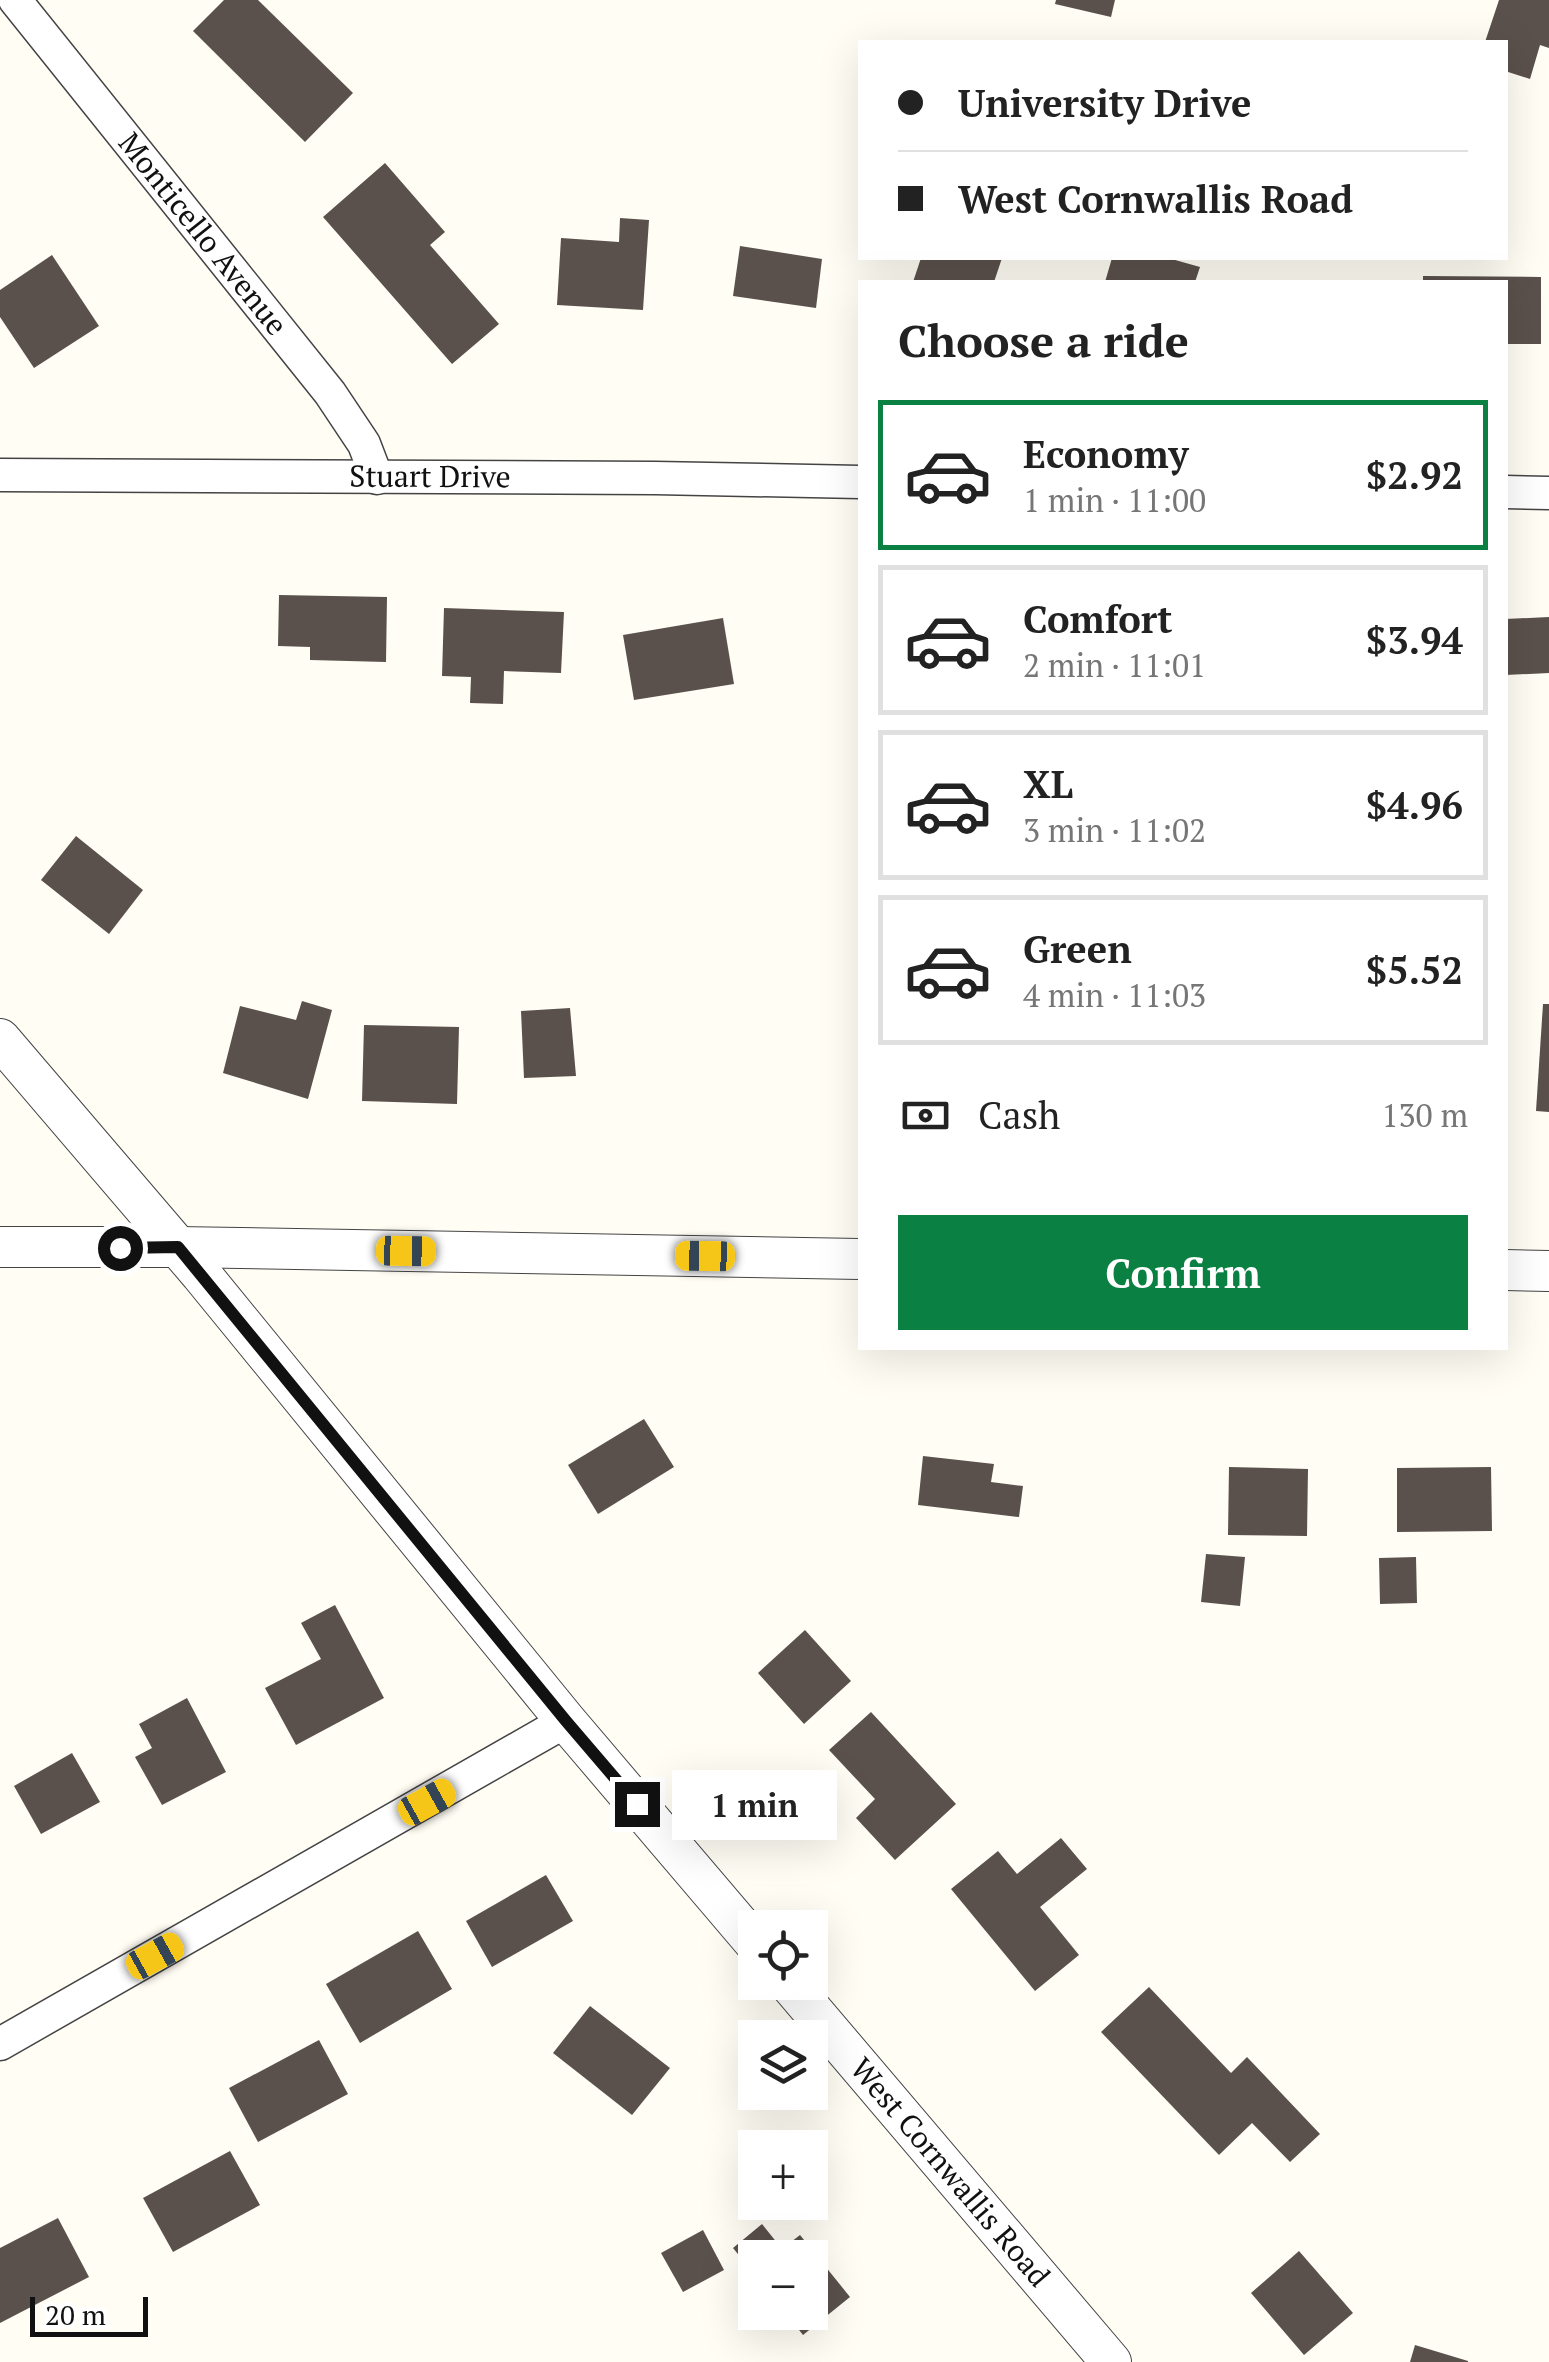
<!DOCTYPE html>
<html lang="en">
<head>
<meta charset="utf-8">
<style>
  body { margin:0; font-family:"PT Serif",serif; background:#f6f6f6; color:#222; height:100vh; display:flex; flex-direction:column; font-size:38px; white-space:nowrap }
  * { box-sizing:border-box; margin:0 }
  p { font-size:32px; color:#767676 }
  .icon { flex:none; width:55px; height:55px; fill:none; stroke:currentColor; stroke-width:2; stroke-linecap:round; stroke-linejoin:round }
  .map { position:relative; flex:1; overflow:hidden }
  .drawer { position:absolute; left:858px; top:280px; width:650px; height:1070px; display:flex; flex-direction:column; background:#fff; border-radius:0px; box-shadow:0 10px 40px #0002 }
  .drawer>* { flex:none }
  .hud { position:absolute; left:858px; top:40px; width:650px; height:220px; border-radius:0px; box-shadow:0 10px 40px #0002; display:grid; align-content:center; height:220px; padding:0 40px; background:#fff }
  .controls { position:absolute; left:738px; top:1910px; display:grid; gap:20px }
  .controls a { display:grid; place-items:center; width:90px; height:90px; border-radius:0px; background:#fff; box-shadow:0 10px 40px #0002; font-size:50px }
  .scale { position:absolute; left:30px; bottom:25px; width:118px; box-sizing:border-box; padding-left:10px; border:5px solid #111; border-top:0; font-size:28px; line-height:35px; white-space:nowrap; color:#111; -webkit-text-stroke:8px #fff; paint-order:stroke }
  .end { position:absolute; width:45px; height:45px; margin:-22px; border:12px solid #111; background:#fff; box-shadow:0 0 0 5px #fff }
  .from { border-radius:50% }
  .bubble { position:absolute; height:70px; border-radius:0px; background:#fff; box-shadow:0 10px 40px #0002; font-size:32px; font-weight:600; line-height:70px; text-align:center }
  .car { position:absolute; width:30px; height:60px; margin:-30px -15px; border-radius:12px; box-shadow:0 0 8px 2px #0007; background:linear-gradient(#f5c518 24%,#345 0 40%,#f5c518 0 76%,#345 0 86%,#f5c518 0) }
  .hud b { display:flex; align-items:center; gap:35px; height:95px; font-size:38px }
  .hud b+b { border-top:2px solid #e0e0e0 }
  .hud i { width:25px; height:25px; background:#222 }
  ul { padding:0; list-style:none }
  li { display:flex; align-items:center; gap:30px; height:150px; margin:0 20px 15px; padding:0 20px; border:5px solid #e0e0e0; border-radius:0px }
  li div { flex:1 }
  li b { display:block; font-size:38px }
  li em { font-style:normal; font-weight:600 }
  li.on { border-color:#0b8043 }
  li>.icon { width:90px; height:90px; stroke-width:1.5 }
  h2 { padding:0 40px; font-size:45px; line-height:120px }
  .pay { display:flex; align-items:center; gap:25px; height:110px; padding:0 40px; font-size:38px }
  .pay p { margin-inline-start:auto }
  .button { display:flex; gap:20px; margin-top:auto; padding:20px 40px }
  .button a { flex:1; height:115px; border-radius:0px; background:#0b8043; color:#fff; font-size:40px; font-weight:600; line-height:115px; text-align:center }
  .map>svg:first-child { display:block }
  .building { fill:#5b514c }
  .lines { fill:none; stroke-linecap:round; stroke-linejoin:round }
  .minor-casing { stroke:#444; stroke-width:35 }
  .tertiary-casing { stroke:#444; stroke-width:42 }
  .minor { stroke:#fff; stroke-width:32 }
  .tertiary { stroke:#fff; stroke-width:40 }
  .route { stroke:#111; stroke-width:12 }
  .labels { text-anchor:middle; stroke-width:10; stroke-linejoin:round; paint-order:stroke }
  .street-label { font-size:30px; fill:#111; stroke:#fff }
</style>
</head>
<body>
<div class="map">
<svg width="1549" height="2362" viewBox="0 0 1549 2362">
  <rect width="100%" height="100%" fill="#fffdf4"/>
  <g class="building">
    <polygon points="224,0 258,0 353,93 305,142 193,31"/>
    <polygon points="1056,0 1115,0 1111,17 1055,4"/>
    <polygon points="1499,0 1549,0 1549,48 1540,45 1530,79 1505,71 1505,42 1485,42"/>
    <polygon points="385,163 445,232 430,245 499,324 452,364 323,217"/>
    <polygon points="620,218 649,220 643,310 557,305 561,238 619,242"/>
    <polygon points="740,246 822,259 816,308 733,296"/>
    <polygon points="52,255 99,326 34,368 0,317 0,290"/>
    <polygon points="921,258 1002,258 994,282 913,282"/>
    <polygon points="1112,258 1168,258 1200,267 1195,282 1105,282"/>
    <polygon points="1423,276 1541,277 1541,344 1505,344 1505,282 1423,282"/>
    <polygon points="279,595 387,597 386,662 310,660 310,647 278,646"/>
    <polygon points="444,608 564,612 561,673 504,671 503,704 470,703 471,677 442,676"/>
    <polygon points="1549,617 1549,673 1505,675 1505,619"/>
    <polygon points="723,618 734,684 634,700 623,635"/>
    <polygon points="76,836 143,890 109,934 41,880"/>
    <polygon points="302,1001 332,1010 308,1099 223,1073 240,1006 296,1020"/>
    <polygon points="1543,1004 1549,1004 1549,1112 1536,1111"/>
    <polygon points="570,1008 576,1076 524,1078 521,1011"/>
    <polygon points="364,1025 459,1027 457,1104 362,1101"/>
    <polygon points="644,1419 674,1467 598,1514 568,1465"/>
    <polygon points="923,1456 994,1464 991,1482 1023,1486 1019,1517 918,1505"/>
    <polygon points="1229,1467 1308,1469 1307,1536 1228,1535"/>
    <polygon points="1491,1467 1492,1531 1397,1532 1397,1468"/>
    <polygon points="1206,1554 1245,1557 1240,1606 1201,1602"/>
    <polygon points="1416,1557 1417,1603 1380,1604 1379,1558"/>
    <polygon points="335,1605 384,1698 296,1745 265,1688 321,1659 301,1623"/>
    <polygon points="805,1630 851,1681 804,1724 758,1673"/>
    <polygon points="187,1698 226,1772 162,1805 135,1757 152,1748 139,1724"/>
    <polygon points="871,1712 956,1804 895,1860 856,1818 875,1799 829,1750"/>
    <polygon points="72,1753 100,1802 41,1834 14,1786"/>
    <polygon points="1061,1838 1087,1869 1040,1907 1079,1955 1035,1991 951,1889 998,1851 1017,1874"/>
    <polygon points="546,1875 573,1921 492,1967 466,1921"/>
    <polygon points="418,1931 452,1989 360,2043 326,1984"/>
    <polygon points="1149,1987 1231,2073 1247,2057 1320,2134 1290,2162 1252,2123 1219,2155 1101,2032"/>
    <polygon points="590,2006 670,2068 632,2115 553,2053"/>
    <polygon points="319,2040 348,2094 258,2142 229,2088"/>
    <polygon points="230,2151 260,2205 173,2252 143,2198"/>
    <polygon points="58,2218 89,2277 0,2323 0,2248"/>
    <polygon points="762,2224 782,2249 800,2235 850,2297 803,2335 785,2312 810,2312 810,2258 755,2258 755,2275 733,2248"/>
    <polygon points="703,2230 724,2270 683,2292 661,2253"/>
    <polygon points="1299,2251 1353,2313 1304,2355 1251,2293"/>
    <polygon points="1415,2345 1468,2361 1468,2362 1410,2362"/>
  </g>
  <g class="lines">
    <g class="minor-casing">
      <g id="minor">
        <path id="s1" d="M 15,0 L 330,393 L 364,444 L 377,478"/>
        <path id="s2" d="M 0,475 L 655,478 L 860,482"/>
        <polyline points="1505,492 1549,493"/>
        <polyline points="0,2044 566,1721"/>
      </g>
    </g>
    <g class="tertiary-casing">
      <g id="tertiary">
        <polyline points="0,1039 201,1274 566,1721 755,1943"/>
        <polyline points="0,1247 178,1247 860,1259"/>
        <polyline points="1505,1270 1549,1271"/>
        <path id="s3" d="M 788,1982 L 1111,2362"/>
      </g>
    </g>
    <use href="#minor" class="minor"/>
    <use href="#tertiary" class="tertiary"/>
  </g>
  <g class="lines">
    <polyline class="route" points="120,1248 178,1247 566,1721 637,1804"/>
  </g>
  <g class="labels">
    <g class="street-label">
      <text dy="10" stroke="none"><textPath href="#s1" startOffset="300">Monticello Avenue</textPath></text>
      <text dy="10" stroke="none"><textPath href="#s2" startOffset="430">Stuart Drive</textPath></text>
      <text dy="10" stroke="none"><textPath href="#s3" startOffset="250">West Cornwallis Road</textPath></text>
    </g>
  </g>
</svg>
<div class="controls">
<a><svg class="icon" aria-label="locate" viewBox="0 0 24 24"><circle cx="12" cy="12" r="6"/><path d="M12 2v4M12 18v4M2 12h4M18 12h4"/></svg></a>
<a><svg class="icon" aria-label="layers" viewBox="0 0 24 24"><path d="M12 4l9 5-9 5-9-5zM3 14l9 5 9-5"/></svg></a>
<a>+</a>
<a>−</a>
</div>
<div class="scale">20 m</div>
<i class="end from" style="left:120px;top:1248px"></i>
<i class="end" style="left:637px;top:1804px"></i>
<div class="bubble" style="left:672px;top:1770px;width:165px">1 min</div>
<i class="car" style="left:406px;top:1251px;rotate:91deg"></i>
<i class="car" style="left:705px;top:1256px;rotate:271deg"></i>
<i class="car" style="left:427px;top:1802px;rotate:61deg"></i>
<i class="car" style="left:155px;top:1956px;rotate:61deg"></i>
<div class="hud">
<b><i class="from"></i>University Drive</b>
<b><i></i>West Cornwallis Road</b>
</div>
<section class="drawer">
<h2>Choose a ride</h2>
<ul>
<li class="on"><svg class="icon" aria-label="car" viewBox="0 0 24 24"><path d="M5 17H2v-5l4-1 3-4h7l3 4 3 1v5h-3M9 17h6M6 11h13"/><circle cx="7" cy="17" r="2"/><circle cx="17" cy="17" r="2"/></svg><div><b>Economy</b><p>1 min · 11:00</p></div><em>$2.92</em></li>
<li><svg class="icon" aria-label="car" viewBox="0 0 24 24"><path d="M5 17H2v-5l4-1 3-4h7l3 4 3 1v5h-3M9 17h6M6 11h13"/><circle cx="7" cy="17" r="2"/><circle cx="17" cy="17" r="2"/></svg><div><b>Comfort</b><p>2 min · 11:01</p></div><em>$3.94</em></li>
<li><svg class="icon" aria-label="car" viewBox="0 0 24 24"><path d="M5 17H2v-5l4-1 3-4h7l3 4 3 1v5h-3M9 17h6M6 11h13"/><circle cx="7" cy="17" r="2"/><circle cx="17" cy="17" r="2"/></svg><div><b>XL</b><p>3 min · 11:02</p></div><em>$4.96</em></li>
<li><svg class="icon" aria-label="car" viewBox="0 0 24 24"><path d="M5 17H2v-5l4-1 3-4h7l3 4 3 1v5h-3M9 17h6M6 11h13"/><circle cx="7" cy="17" r="2"/><circle cx="17" cy="17" r="2"/></svg><div><b>Green</b><p>4 min · 11:03</p></div><em>$5.52</em></li>
</ul>
<div class="pay"><svg class="icon" aria-label="cash" viewBox="0 0 24 24"><path d="M3 7h18v10H3z"/><circle cx="12" cy="12" r="2"/></svg>Cash<p>130 m</p></div>
<div class="button"><a>Confirm</a></div>
</section>
</div>
</body>
</html>
